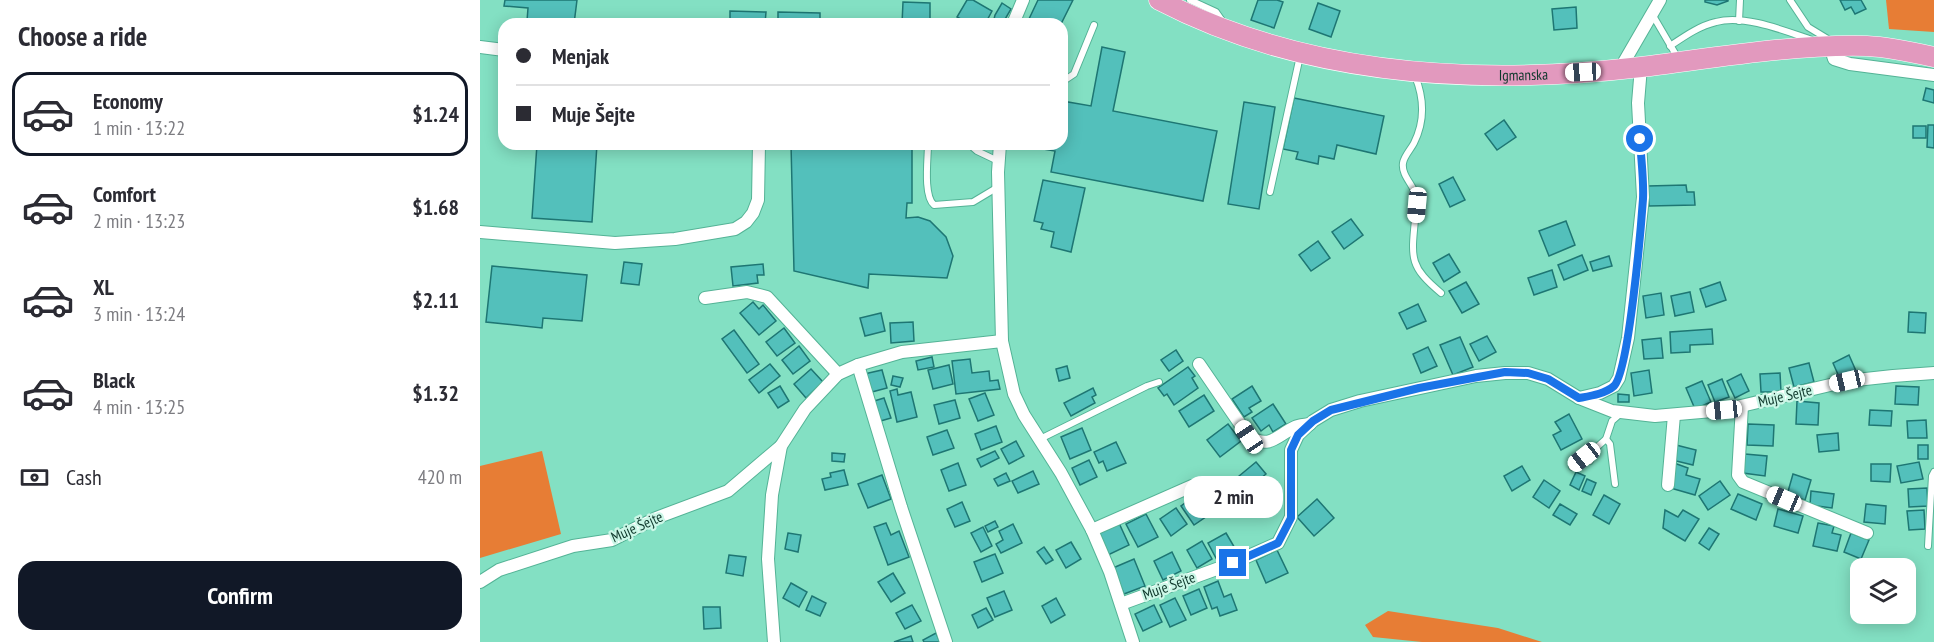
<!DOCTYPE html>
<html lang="en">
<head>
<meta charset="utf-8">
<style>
  body { margin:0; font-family:"PT Sans Narrow",sans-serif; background:#f7f7f7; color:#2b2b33; height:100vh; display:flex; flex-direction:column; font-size:22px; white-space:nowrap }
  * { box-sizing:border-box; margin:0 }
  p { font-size:20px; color:#7c7c81 }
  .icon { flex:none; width:33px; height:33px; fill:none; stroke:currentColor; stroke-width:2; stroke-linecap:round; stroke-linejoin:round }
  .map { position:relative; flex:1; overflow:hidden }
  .side { display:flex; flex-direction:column; background:#fff; width:480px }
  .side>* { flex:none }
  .top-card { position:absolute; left:18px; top:18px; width:570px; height:132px; border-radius:18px; box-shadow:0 3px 15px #0003; display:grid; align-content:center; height:132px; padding:0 18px; background:#fff }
  .controls { position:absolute; left:1370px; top:558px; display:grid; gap:12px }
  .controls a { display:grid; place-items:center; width:66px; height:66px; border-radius:12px; background:#fff; box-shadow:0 3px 15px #0003; font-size:30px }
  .end { position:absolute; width:27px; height:27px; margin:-14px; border:8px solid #1a73e8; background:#fff; box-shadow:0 0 0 3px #fff }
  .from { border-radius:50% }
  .bubble { position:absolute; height:42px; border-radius:18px; background:#fff; box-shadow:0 3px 15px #0003; font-size:20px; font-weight:700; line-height:42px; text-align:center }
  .car { position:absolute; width:18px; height:36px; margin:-18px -9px; border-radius:8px; box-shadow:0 0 4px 2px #0007; background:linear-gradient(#fff 24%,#345 0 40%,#fff 0 76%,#345 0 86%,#fff 0) }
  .top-card b { display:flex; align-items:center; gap:21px; height:57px; font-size:22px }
  .top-card b+b { border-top:2px solid #e1e1e2 }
  .top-card i { width:15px; height:15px; background:#2b2b33 }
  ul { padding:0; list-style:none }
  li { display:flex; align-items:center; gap:18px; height:84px; margin:0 12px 9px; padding:0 6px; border:3px solid transparent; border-radius:18px }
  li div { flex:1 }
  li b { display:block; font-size:22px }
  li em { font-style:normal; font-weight:700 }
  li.current { border-color:#111827 }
  li>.icon { width:54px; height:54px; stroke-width:1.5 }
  h2 { padding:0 18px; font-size:27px; line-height:72px }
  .pay { display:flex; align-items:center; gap:15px; height:66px; padding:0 18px; font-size:22px }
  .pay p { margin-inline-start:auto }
  .cta { display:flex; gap:12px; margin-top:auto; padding:12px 18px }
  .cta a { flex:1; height:69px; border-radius:18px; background:#111827; color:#fff; font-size:24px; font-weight:700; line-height:69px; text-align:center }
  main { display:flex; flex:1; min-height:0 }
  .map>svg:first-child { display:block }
  .forest { fill:#e77d35 }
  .building { fill:#53c0bb; stroke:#1e7673; stroke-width:1.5 }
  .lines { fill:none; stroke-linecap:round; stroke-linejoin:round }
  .service-casing { stroke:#54b396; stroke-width:8 }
  .minor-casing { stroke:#54b396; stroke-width:14 }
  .primary-casing { stroke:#fff; stroke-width:21 }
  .service { stroke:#fff; stroke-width:6 }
  .minor { stroke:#fff; stroke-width:12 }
  .primary { stroke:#e299be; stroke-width:20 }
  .route { stroke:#1a73e8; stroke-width:8 }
  .labels { text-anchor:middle; stroke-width:4.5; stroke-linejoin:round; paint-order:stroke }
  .street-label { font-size:15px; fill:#0f382c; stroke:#cbf7e7 }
</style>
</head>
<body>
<main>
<section class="side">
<h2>Choose a ride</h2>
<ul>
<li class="current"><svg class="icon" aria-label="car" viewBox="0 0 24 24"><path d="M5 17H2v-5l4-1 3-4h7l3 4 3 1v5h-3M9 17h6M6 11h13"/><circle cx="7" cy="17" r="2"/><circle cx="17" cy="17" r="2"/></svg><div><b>Economy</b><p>1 min · 13:22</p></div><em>$1.24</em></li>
<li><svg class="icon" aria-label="car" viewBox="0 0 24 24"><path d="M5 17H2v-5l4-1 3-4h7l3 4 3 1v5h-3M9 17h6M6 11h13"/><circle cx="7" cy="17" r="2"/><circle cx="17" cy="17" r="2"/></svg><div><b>Comfort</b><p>2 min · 13:23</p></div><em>$1.68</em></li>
<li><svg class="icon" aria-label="car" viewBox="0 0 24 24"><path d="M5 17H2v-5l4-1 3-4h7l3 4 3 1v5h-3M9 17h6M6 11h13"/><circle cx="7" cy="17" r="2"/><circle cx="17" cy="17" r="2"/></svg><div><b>XL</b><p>3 min · 13:24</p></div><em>$2.11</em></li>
<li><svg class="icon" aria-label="car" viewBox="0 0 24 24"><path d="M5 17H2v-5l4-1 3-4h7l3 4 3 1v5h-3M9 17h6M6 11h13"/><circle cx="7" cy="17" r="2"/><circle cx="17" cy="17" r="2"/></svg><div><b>Black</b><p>4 min · 13:25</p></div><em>$1.32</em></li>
</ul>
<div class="pay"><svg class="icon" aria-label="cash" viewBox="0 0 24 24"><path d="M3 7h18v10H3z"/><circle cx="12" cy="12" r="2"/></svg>Cash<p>420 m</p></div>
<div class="cta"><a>Confirm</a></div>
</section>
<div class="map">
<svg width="1454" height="642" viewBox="0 0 1454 642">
  <rect width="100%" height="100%" fill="#83e0c3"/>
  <g class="forest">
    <polygon points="1406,0 1454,0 1454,32 1409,29"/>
    <polygon points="62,451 81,534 0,558 0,466"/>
    <polygon points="908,611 1018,628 1062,642 942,642 893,637 885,625"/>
  </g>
  <g class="building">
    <polygon points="25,0 97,0 94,24 47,21 48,8 24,6"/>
    <polygon points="487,0 493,0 512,11 505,24 490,24 477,17"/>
    <polygon points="558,0 593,0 581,24 555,24 548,21"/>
    <polygon points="778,0 797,0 803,2 794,28 771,20"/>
    <polygon points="1225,0 1248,0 1248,1 1237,5 1225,2"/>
    <polygon points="1360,0 1381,0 1386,9 1375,14 1371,7 1365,10"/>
    <polygon points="423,2 450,3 450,24 422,24"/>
    <polygon points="522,3 531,9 524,21 513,23 515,15"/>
    <polygon points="838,3 860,11 851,37 829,29"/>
    <polygon points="1096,7 1097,28 1074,30 1072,9"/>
    <polygon points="250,11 286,12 285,24 250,24"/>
    <polygon points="298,12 340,13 340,24 298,24"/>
    <polygon points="622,47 645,52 633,111 737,131 723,201 571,172 575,151 551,147 552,144 582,144 582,101 611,106"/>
    <polygon points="1446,88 1454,90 1454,103 1443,100"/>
    <polygon points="814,98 904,116 896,154 857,145 854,159 839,156 838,164 816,159 818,152 803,149"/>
    <polygon points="764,102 795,107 779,209 748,204"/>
    <polygon points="1024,120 1036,137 1017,150 1005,134"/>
    <polygon points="1448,125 1454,125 1454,148 1447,147"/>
    <rect x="1433" y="126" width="13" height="12"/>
    <polygon points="57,144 117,144 112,222 52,218"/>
    <polygon points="311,144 432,144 432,203 427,203 426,218 438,217 450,221 466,237 473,256 467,278 389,274 388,288 314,271"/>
    <polygon points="973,177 985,200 970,207 959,184"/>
    <polygon points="563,180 605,188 591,252 571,247 574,232 561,229 563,223 554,221"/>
    <polygon points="1206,185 1207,192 1214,192 1215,205 1169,206 1168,186"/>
    <polygon points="871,219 883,235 864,249 852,232"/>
    <polygon points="1086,221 1095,245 1069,256 1059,231"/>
    <polygon points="838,241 850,258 831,271 819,255"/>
    <polygon points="969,254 980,272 964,282 953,263"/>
    <polygon points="1102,255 1108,270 1084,280 1078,265"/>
    <polygon points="1129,256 1132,266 1113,271 1110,262"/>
    <polygon points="144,262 162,264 159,285 141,283"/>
    <polygon points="283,264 284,275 277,275 278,283 253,286 251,267"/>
    <polygon points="12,266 107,275 102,321 63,318 62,328 6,322"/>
    <polygon points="1072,270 1077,287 1054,295 1048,278"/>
    <polygon points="986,282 999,304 982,313 969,291"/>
    <polygon points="1240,282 1246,300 1226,307 1220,289"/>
    <polygon points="1210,292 1214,312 1195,316 1191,296"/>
    <polygon points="1181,293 1184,315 1166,318 1163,296"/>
    <polygon points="273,302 279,309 283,305 296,321 279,335 260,313"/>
    <polygon points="938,304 946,321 927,329 919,313"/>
    <polygon points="1429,312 1446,313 1445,333 1428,332"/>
    <polygon points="401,313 405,331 385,336 380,318"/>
    <polygon points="433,322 434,341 411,343 410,323"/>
    <polygon points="304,328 315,343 297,356 286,342"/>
    <polygon points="1232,329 1233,344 1210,345 1210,352 1191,353 1190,332"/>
    <polygon points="254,330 279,364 267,373 242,339"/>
    <polygon points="1007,336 1016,352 999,361 990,344"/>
    <polygon points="980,337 993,367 973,375 960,345"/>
    <polygon points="1181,338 1183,358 1164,359 1162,340"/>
    <polygon points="319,346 330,361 313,374 302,360"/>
    <polygon points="948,347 957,366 941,373 933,354"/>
    <polygon points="696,350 703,361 689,371 681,360"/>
    <polygon points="1369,355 1376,371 1360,379 1353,363"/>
    <polygon points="452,357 454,367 438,370 436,361"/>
    <polygon points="490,359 492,373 509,371 510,381 518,380 520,389 476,394 472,361"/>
    <polygon points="1329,363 1334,382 1314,387 1309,368"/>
    <polygon points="290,364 300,376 279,393 269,380"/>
    <polygon points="469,365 473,384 453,389 448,370"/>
    <polygon points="587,366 590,378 579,381 576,369"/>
    <polygon points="708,367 715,376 712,378 718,388 694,405 687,394 684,396 678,388"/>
    <polygon points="331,369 343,382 326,398 314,384"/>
    <polygon points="402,370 407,388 388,393 384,374"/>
    <polygon points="1169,370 1172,393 1154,396 1151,373"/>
    <polygon points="1300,373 1301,392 1281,392 1280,374"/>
    <polygon points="1261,374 1269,391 1255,398 1247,381"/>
    <polygon points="413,376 423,378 420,387 411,385"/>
    <polygon points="1242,379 1249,397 1235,402 1228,385"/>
    <polygon points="1222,381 1231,402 1215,409 1206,388"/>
    <polygon points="300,386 309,401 298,408 288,393"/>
    <polygon points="772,386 781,401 769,408 772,412 764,417 752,399"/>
    <polygon points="1416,386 1439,387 1438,405 1415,404"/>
    <polygon points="613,388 616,395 612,397 615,403 591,416 584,403"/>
    <polygon points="417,389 418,395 431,392 437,417 417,422 410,391"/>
    <polygon points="505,393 514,415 498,421 489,399"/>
    <polygon points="1138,394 1149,395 1149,402 1138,402"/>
    <polygon points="724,395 734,411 709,427 699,411"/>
    <polygon points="404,398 411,418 397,422 391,402"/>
    <polygon points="475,400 480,418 459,424 454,405"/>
    <polygon points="1317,401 1339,403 1338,425 1316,424"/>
    <polygon points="793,404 806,424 793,432 789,425 781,431 772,418"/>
    <polygon points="1390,410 1412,411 1411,426 1389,425"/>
    <polygon points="1089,414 1102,439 1081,450 1073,435 1081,431 1075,422"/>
    <polygon points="1446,420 1447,438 1428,438 1427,421"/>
    <polygon points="748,424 761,441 740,457 727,440"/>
    <polygon points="1268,424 1294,425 1293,446 1267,445"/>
    <polygon points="516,426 522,442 501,450 495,434"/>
    <polygon points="602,428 611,450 590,459 581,437"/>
    <polygon points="467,430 474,448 453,455 447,437"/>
    <polygon points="1358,433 1359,450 1339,452 1337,435"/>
    <polygon points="536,441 544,456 529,464 521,449"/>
    <polygon points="636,442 646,463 627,471 623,461 619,463 614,452"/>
    <polygon points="1196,445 1216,450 1213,465 1192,460"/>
    <rect x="1438" y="445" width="10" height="14"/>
    <polygon points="515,451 519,458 501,467 497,459"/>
    <polygon points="352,453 365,454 364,462 352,461"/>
    <polygon points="1265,454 1287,456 1285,476 1263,473"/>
    <polygon points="609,460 617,477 600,485 592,468"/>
    <polygon points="776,462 786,474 763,493 753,481"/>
    <polygon points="1439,462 1443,479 1421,483 1417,466"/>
    <polygon points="478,463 486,485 469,491 461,470"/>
    <polygon points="1194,463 1208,468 1206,475 1220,479 1215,495 1187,487"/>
    <polygon points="1391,464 1411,464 1410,482 1391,481"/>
    <polygon points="1042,466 1050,480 1032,491 1024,476"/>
    <polygon points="364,470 368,485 345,490 342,479 351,477 350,473"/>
    <polygon points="553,471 559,484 538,493 532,481"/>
    <polygon points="1096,472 1105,476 1099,490 1090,485"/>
    <polygon points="526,473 530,481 518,486 514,479"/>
    <polygon points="1313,474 1331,480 1325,500 1307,495"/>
    <polygon points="402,475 411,499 388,508 378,484"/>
    <polygon points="1107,479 1116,483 1111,495 1102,491"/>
    <polygon points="1064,480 1080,491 1069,508 1053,497"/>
    <polygon points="1240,481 1250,495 1228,510 1219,496"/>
    <polygon points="1447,488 1448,506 1429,507 1428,489"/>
    <polygon points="1331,491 1354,494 1352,508 1330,505"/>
    <polygon points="719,493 733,512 714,525 701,506"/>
    <polygon points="1258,494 1282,504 1276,520 1251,509"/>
    <polygon points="1124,495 1140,504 1129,524 1113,515"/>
    <polygon points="837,499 854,518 834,536 817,517"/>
    <polygon points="482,502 490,521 475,527 467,509"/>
    <polygon points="1080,504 1097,514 1090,525 1073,515"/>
    <polygon points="1386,504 1406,506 1405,524 1384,522"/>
    <polygon points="696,508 707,524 691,536 680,519"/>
    <polygon points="1298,509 1323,516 1318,533 1294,526"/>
    <polygon points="1185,510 1198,517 1203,510 1219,519 1205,541 1183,528"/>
    <polygon points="1444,510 1445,529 1429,530 1427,511"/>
    <polygon points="666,514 678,537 658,547 646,524"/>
    <polygon points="515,521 518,527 508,532 505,526"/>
    <polygon points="406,523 411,535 419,531 429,557 408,565 394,527"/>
    <polygon points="639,523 649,545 628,555 618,532"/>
    <polygon points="1338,523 1354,526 1352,533 1361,535 1357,551 1333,546"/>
    <polygon points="533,524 542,543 521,553 516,544 523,540 519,531"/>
    <polygon points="503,527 512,546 501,552 491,533"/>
    <polygon points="1229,528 1239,534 1229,550 1219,543"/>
    <polygon points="308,533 321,535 318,552 305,549"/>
    <polygon points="746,533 756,550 737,560 728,543"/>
    <polygon points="1371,533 1389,540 1381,559 1364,552"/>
    <polygon points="722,541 732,559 717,568 707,550"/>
    <polygon points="591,542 601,559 586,568 576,550"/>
    <polygon points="564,547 573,560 566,564 557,552"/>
    <polygon points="797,550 808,573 786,583 776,560"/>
    <polygon points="692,552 701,571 683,580 674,561"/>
    <polygon points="515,554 523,573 502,582 494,562"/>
    <polygon points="249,555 266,557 263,576 246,573"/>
    <polygon points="654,559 665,586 644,594 633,568"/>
    <polygon points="413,573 425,593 411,602 398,582"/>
    <polygon points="738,581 744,597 751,594 757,610 740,616 737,607 732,609 724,587"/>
    <polygon points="311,583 327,592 319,607 303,598"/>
    <polygon points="719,589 727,608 711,615 703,596"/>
    <polygon points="524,591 532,610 515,617 507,598"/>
    <polygon points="332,596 346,603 340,616 326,610"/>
    <polygon points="576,598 585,615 571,623 562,606"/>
    <polygon points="695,598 706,620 690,627 680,605"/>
    <polygon points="432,605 441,621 425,629 416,613"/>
    <polygon points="674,605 682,622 663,631 655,614"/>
    <polygon points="223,607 240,607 241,628 224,629"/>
    <polygon points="506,608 513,620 498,628 492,615"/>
    <polygon points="456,633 460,642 444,642 443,640"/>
    <polygon points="431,636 433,642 414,642"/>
  </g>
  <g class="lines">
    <g class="service-casing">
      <g id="service">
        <polyline points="710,0 736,12 743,22"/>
        <polyline points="1310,0 1328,27 1351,41"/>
        <polyline points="1172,14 1199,60"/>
        <polyline points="1259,21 1260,0"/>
        <path d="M 1190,46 C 1205,36 1219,26 1236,22 C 1264,14 1305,31 1332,40"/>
        <path d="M 935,76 C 944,98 945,121 934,143 C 931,149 924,156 923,163 C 921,176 935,186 936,197 C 937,205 936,213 935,220 C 931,259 930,267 961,293"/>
        <polyline points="582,82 594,74 614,25"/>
        <path d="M 448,144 C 448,158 443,196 454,205 L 493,202 L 518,187"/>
        <polyline points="489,144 497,151 518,161"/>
        <polyline points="790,192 820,56"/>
        <polyline points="560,439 667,386 679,382"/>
        <polyline points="1126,439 1130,444 1135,484"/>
        <polyline points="1110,461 1117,447 1126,439 1132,421 1141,413"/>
        <polyline points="1092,467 1114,449"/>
        <polyline points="1448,546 1452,476 1454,472"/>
      </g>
    </g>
    <g class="minor-casing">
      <g id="minor">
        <polyline points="533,24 543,0"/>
        <polyline points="1350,46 1354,59 1370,64 1454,75"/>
        <polyline points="0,47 24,50"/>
        <polyline points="1140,69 1180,0"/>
        <polyline points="520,144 518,172 522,341 534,394 544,415 581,473 612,530 630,572 653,642"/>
        <polyline points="0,232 135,243 195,239 255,229 266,222 273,213 278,200 279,144"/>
        <polyline points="225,298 267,292 287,297 358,374"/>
        <path d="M 719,364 L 769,437 C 791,449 796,436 815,427 C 819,425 825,425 830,424"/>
        <polyline points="378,365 421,507 466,642"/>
        <polyline points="1099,398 1120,393 1134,386 1139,378 1148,338 1163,197 1158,103 1161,67"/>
        <polyline points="1262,406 1258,475 1263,482 1387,533"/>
        <polyline points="1188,485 1194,415"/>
        <polyline points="612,530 712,486"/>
        <polyline points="0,582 19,570 93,546 132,540 176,518 248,491 301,446"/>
        <polyline points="641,604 753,563 798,543 811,517 811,450 818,435 833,421 851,410 880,401 996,376 1025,373 1048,373 1068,379 1099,398 1132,411 1175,416 1244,410 1367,381 1413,376 1454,373"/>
        <polyline points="294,642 288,559 292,495 301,446 325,409 358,374 378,365 422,352 522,341"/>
      </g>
    </g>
    <g class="primary-casing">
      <g id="primary">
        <path id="s1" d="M 679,0 C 827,77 998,86 1161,67 C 1234,58 1313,44 1387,46 C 1409,47 1432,52 1454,57"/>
      </g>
    </g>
    <use href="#service" class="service"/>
    <use href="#minor" class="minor"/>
    <use href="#primary" class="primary"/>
  </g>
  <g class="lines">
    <path class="route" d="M 753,563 L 798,543 L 811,518 L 811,450 L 818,435 L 833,421 L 851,410 L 939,388 L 1025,372 L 1048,373 L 1068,379 L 1099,398 C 1110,396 1125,394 1134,386 C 1149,371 1161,227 1163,199 C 1164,180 1161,159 1160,139"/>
  </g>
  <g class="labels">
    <g class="street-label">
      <text dy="5" stroke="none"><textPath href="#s1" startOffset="376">Igmanska</textPath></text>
      <text transform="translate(1305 396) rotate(-13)" y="5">Muje Šejte</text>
      <text transform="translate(157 527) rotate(-24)" y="5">Muje Šejte</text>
      <text transform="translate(689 586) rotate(-20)" y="5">Muje Šejte</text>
    </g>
  </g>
</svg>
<div class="controls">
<a><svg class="icon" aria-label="layers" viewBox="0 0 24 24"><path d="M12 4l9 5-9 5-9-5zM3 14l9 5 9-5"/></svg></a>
</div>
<i class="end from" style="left:1160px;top:139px"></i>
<i class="end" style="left:753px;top:563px"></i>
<div class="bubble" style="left:704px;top:476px;width:99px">2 min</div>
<i class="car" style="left:1103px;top:72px;rotate:267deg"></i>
<i class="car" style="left:937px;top:205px;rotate:185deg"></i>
<i class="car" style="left:1367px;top:381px;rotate:257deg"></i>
<i class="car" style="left:1244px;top:410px;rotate:264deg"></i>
<i class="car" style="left:769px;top:437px;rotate:326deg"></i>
<i class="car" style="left:1104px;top:457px;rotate:232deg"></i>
<i class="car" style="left:1304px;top:499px;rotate:293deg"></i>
<div class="top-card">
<b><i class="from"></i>Menjak</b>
<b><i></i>Muje Šejte</b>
</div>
</div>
</main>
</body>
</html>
